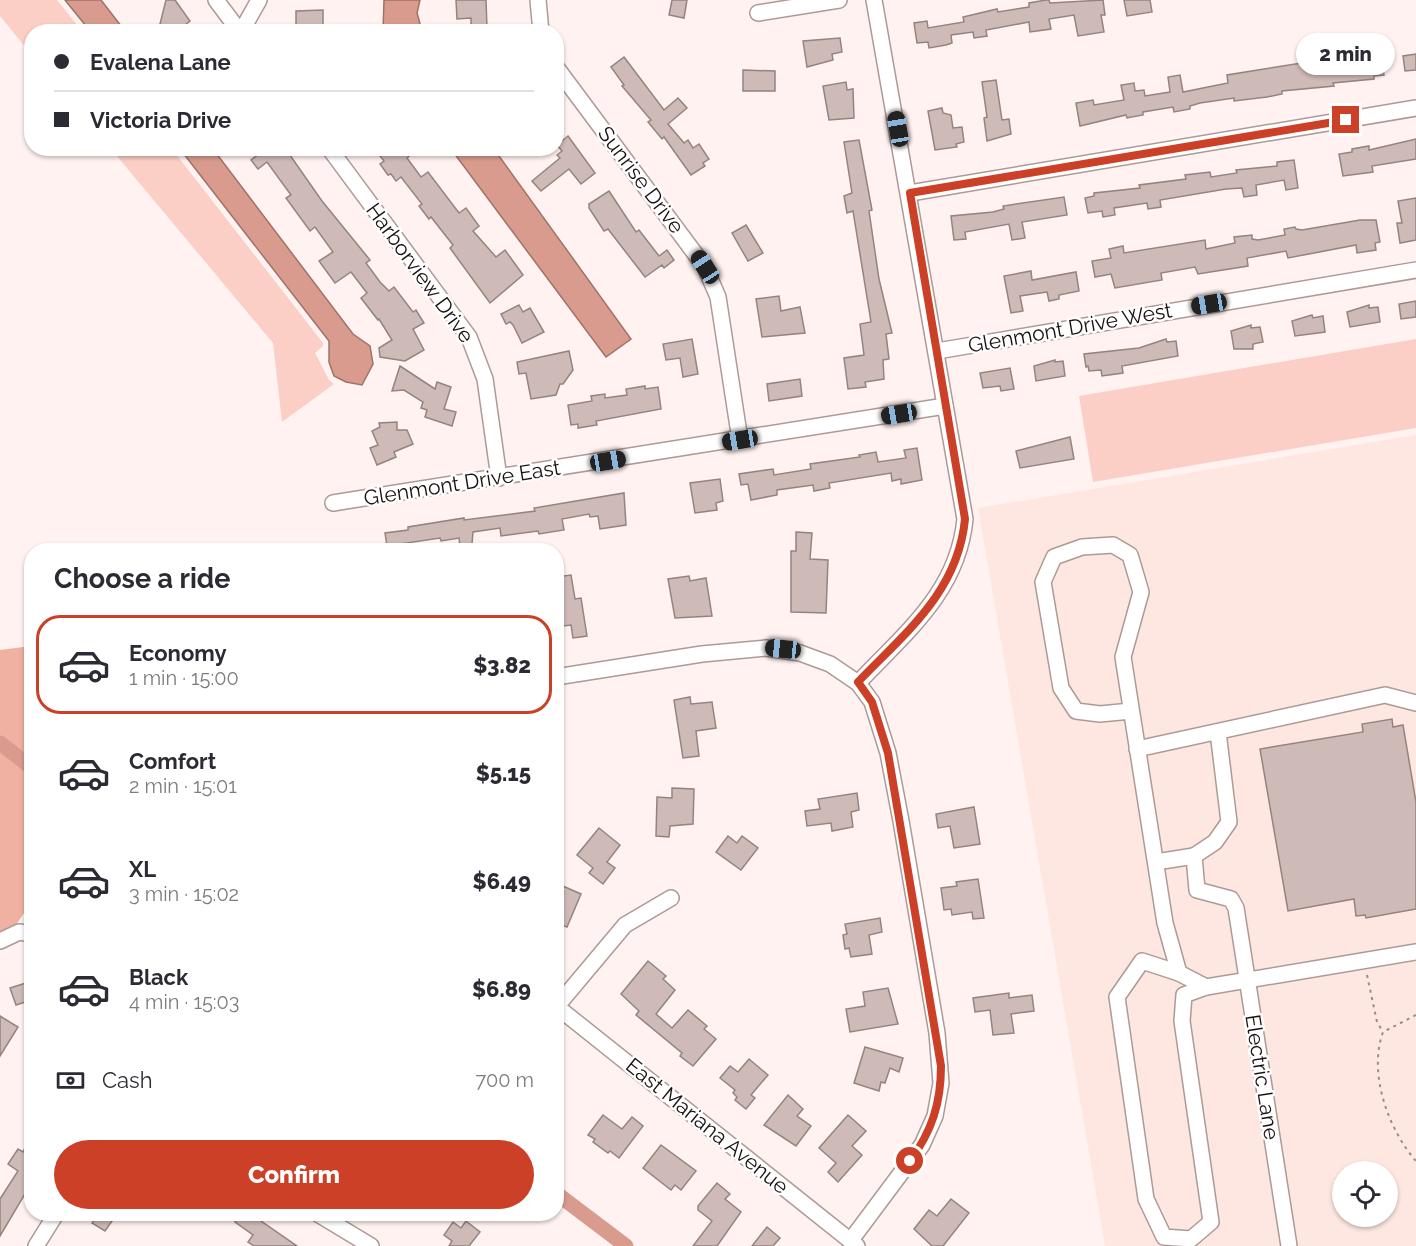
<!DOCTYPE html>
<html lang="en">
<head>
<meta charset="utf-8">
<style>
  body { margin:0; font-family:Raleway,sans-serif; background:#f7f7f7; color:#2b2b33; height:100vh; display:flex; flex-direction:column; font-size:22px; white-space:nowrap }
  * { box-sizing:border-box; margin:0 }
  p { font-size:20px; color:#7c7c81 }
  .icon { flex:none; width:33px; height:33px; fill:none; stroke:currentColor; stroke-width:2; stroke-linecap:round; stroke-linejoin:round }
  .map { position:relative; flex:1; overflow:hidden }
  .panel { position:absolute; left:24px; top:543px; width:540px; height:678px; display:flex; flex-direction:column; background:#fff; border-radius:24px; box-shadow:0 2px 4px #0004 }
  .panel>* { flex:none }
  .guide { position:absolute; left:24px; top:24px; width:540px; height:132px; border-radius:24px; box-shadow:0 2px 4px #0004; display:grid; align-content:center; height:132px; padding:0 30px; background:#fff }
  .tools { position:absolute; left:1332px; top:1161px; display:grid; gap:12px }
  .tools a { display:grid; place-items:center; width:66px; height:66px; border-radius:50%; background:#fff; box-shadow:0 2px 4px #0004; font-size:30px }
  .end { position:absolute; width:27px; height:27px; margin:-14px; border:8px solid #cb4026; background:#fff; box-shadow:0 0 0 3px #fff }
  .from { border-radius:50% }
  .bubble { position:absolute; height:42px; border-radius:21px; background:#fff; box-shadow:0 2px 4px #0004; font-size:20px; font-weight:800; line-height:42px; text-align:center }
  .car { position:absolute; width:18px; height:36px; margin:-18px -9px; border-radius:8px; box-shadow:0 0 4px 2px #0007; background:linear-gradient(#222 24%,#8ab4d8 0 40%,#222 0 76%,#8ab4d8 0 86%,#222 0) }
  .guide b { display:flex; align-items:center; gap:21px; height:57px; font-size:22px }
  .guide b+b { border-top:2px solid #e1e1e2 }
  .guide i { width:15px; height:15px; background:#2b2b33 }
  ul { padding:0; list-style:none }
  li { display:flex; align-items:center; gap:18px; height:99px; margin:0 12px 9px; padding:0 18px; border:3px solid transparent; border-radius:24px }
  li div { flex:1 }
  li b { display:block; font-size:22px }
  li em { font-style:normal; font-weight:800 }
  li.on { border-color:#cb4026 }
  li>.icon { width:54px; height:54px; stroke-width:1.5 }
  h2 { padding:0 30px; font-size:27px; line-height:72px }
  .pay { display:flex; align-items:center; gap:15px; height:66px; padding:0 30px; font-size:22px }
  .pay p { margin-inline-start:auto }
  .button { display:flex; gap:12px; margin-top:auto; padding:12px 30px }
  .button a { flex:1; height:69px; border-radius:36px; background:#cb4026; color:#fff; font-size:24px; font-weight:800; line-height:69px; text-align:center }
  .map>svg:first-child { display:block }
  .built { fill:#fee7e1; fill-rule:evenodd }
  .green { fill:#fbcfc5 }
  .forest { fill:#f0b1a3 }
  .water { fill:#d99b8e; stroke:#9f7268; stroke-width:1.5 }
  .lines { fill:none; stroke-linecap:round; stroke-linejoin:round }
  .canal { stroke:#d99b8e; stroke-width:15 }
  .building { fill:#cebab6; stroke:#95837f; stroke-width:1.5 }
  .minor-casing { stroke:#ad9a96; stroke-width:18 }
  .path { stroke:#978d8b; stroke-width:2; stroke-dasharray:3 4.5; stroke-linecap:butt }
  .minor { stroke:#fff; stroke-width:15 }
  .route { stroke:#cb4026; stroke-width:8 }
  .labels { text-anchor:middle; stroke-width:5; stroke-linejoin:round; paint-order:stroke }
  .street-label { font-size:21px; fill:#17110f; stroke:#fff }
</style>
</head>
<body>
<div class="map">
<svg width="1416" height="1246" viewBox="0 0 1416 1246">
  <rect width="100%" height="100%" fill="#fff2f0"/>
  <path class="built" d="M 1416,435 L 1416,1246 L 1105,1246 L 978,508 ZM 1342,1172 L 1388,1172 L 1388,1216 L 1342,1216 Z"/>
  <g class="green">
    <polygon points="0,0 57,0 82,31 32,32 31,54 0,16"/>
    <polygon points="111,149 172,149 323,343 323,346 315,353 329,380 334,384 282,422 273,343"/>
    <polygon points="1416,339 1416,428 1093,482 1079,396"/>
  </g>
  <polygon class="forest" points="31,646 31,903 0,948 0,650"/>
  <g class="water">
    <polygon points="65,0 101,0 125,31 90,31"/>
    <polygon points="384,0 420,0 417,13 422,31 383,31"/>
    <polygon points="180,149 213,149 353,334 370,346 373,364 362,385 346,382 334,376 329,362 329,341"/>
    <polygon points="451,149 494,149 631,339 606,357"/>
  </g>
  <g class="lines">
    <g class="canal">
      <polyline points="0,743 32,768"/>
      <polyline points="556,1193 626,1246"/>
    </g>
  </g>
  <g class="building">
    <polygon points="166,0 175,0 190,21 185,25 189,32 158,32"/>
    <polygon points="456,0 486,0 487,28 471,29 471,18 457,19"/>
    <polygon points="672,0 687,0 684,18 669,15"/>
    <polygon points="1046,0 1049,0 1050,3 1103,0 1105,15 1101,15 1104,32 1078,36 1074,15 1049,19 1051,29 1030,32 1029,22 986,30 987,36 974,38 973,32 951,35 952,43 946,45 929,48 928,42 917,43 914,23 927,21 928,28 964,22 963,17 997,9 998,12 1029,7 1029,3"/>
    <polygon points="1124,0 1150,0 1152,12 1127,16"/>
    <polygon points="323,10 323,32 296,32 296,11"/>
    <polygon points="840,38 842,52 832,54 833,60 807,67 803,41"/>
    <polygon points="1416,54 1416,70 1405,71 1403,56"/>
    <polygon points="624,57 664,110 678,98 687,108 668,124 684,143 688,140 693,148 699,144 709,159 703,163 705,166 691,175 664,137 662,139 648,122 651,120 622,86 624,85 611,67"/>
    <polygon points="1339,57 1341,66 1381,59 1384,75 1374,76 1374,79 1333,83 1334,86 1282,91 1282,94 1267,97 1234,101 1234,98 1200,103 1190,106 1190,109 1174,112 1173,107 1143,112 1143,115 1127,118 1126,115 1080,126 1076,103 1093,100 1094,105 1124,100 1121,85 1134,83 1135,91 1144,90 1145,96 1170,92 1168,77 1180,75 1183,92 1228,83 1227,75"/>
    <polygon points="743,70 775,71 775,91 743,91"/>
    <polygon points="996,80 1002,120 1009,119 1011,134 987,141 984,118 987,117 982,82"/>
    <polygon points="846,82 847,90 853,89 854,118 829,120 823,86"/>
    <polygon points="942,108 943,113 951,115 953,128 962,127 964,142 956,144 957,147 935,150 928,111"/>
    <polygon points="568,136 595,173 581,184 569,169 541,191 532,181 560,158 557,155 562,151 557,145"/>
    <polygon points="1416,139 1416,159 1372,166 1373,172 1343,176 1339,154 1352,152 1352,149 1369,146 1369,150"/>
    <polygon points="859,140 872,210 869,211 879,279 892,333 886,334 889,359 883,360 884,379 865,382 866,387 848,389 844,358 864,355 860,324 871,322 853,211 847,213 844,196 852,193 844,142"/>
    <polygon points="267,148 285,148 322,201 370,260 366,263 380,282 389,291 394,287 413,312 416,310 424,323 413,329 424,350 405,361 380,357 379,348 392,340 379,319 378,320 361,298 367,293 351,272 335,283 319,261 333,252 315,227 310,231 286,198 291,195 267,162 258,169 251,160"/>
    <polygon points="374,148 418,148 407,158 421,177 428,172 459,213 466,208 479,226 473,231 496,257 505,250 523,275 490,303 450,248 453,245 431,217 429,219 419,206 422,204 401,177 396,181 391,174 388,175 380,164 384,161"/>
    <polygon points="1294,160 1298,188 1286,190 1284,180 1256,185 1257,195 1244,197 1242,188 1226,189 1160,200 1161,207 1148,209 1147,203 1114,208 1115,215 1103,217 1102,211 1088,213 1085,198 1094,196 1094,193 1140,188 1139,185 1186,179 1185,175 1210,172 1211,177 1237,173 1236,170 1277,166 1277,162"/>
    <polygon points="609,191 636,232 639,230 659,256 667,250 674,260 664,268 662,265 645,277 608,229 604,231 589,208 589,204"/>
    <polygon points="1064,197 1067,215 1022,222 1025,238 1012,240 1009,224 965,232 966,239 954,240 951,216 993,212 1004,209 1003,206"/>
    <polygon points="1416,198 1416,240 1400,243 1397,223 1402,223 1398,201"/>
    <polygon points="1360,220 1376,220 1380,242 1375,243 1376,250 1357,253 1356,245 1288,258 1286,251 1247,258 1248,266 1198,274 1195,267 1161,273 1162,280 1115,288 1111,274 1095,277 1092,261 1111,258 1109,249 1123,246 1124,253 1205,240 1206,249 1235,243 1234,237 1252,235 1252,239 1258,240 1285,235 1284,229 1295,227 1296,229 1302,230"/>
    <polygon points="746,225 763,253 748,261 732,233"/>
    <polygon points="1031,271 1032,280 1076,272 1079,291 1059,295 1059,299 1049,301 1047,292 1020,296 1023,311 1011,313 1004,276"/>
    <polygon points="779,296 781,311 800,307 805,333 762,337 756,299"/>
    <polygon points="1416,301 1416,317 1401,319 1399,304"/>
    <polygon points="519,305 523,312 530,308 544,332 522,343 513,325 510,322 506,324 501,314"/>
    <polygon points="1369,305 1369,308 1378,307 1380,322 1350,327 1347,312"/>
    <polygon points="1312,315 1313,318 1323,316 1325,332 1295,336 1292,321"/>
    <polygon points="1251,325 1251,328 1260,327 1263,342 1253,344 1253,349 1234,349 1231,331"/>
    <polygon points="692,339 698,374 683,377 680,358 666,360 663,344"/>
    <polygon points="1166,339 1167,342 1176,341 1178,356 1122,366 1123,373 1102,376 1101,370 1089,371 1088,366 1086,367 1084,354 1139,348"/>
    <polygon points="569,351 573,370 563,384 560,384 556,395 531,399 526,373 519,374 517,362"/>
    <polygon points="1055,360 1055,362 1063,361 1065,376 1036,381 1034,366"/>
    <polygon points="400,366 435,389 437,382 451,387 444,409 456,412 452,426 425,417 427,410 421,408 423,402 404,390 392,391"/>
    <polygon points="1010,368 1014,389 1001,391 1000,386 983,388 980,373"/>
    <polygon points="800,379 802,396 769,401 767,384"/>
    <polygon points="645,386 645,389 658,387 661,409 596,421 597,425 578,428 578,424 571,425 568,405 592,401 591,396 605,394 605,398 627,395 626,389"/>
    <polygon points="397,422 397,430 407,430 413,444 394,452 396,457 377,465 370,448 378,445 372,431 380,427 379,423"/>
    <polygon points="1070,437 1074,459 1020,468 1016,451"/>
    <polygon points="917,448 922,480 901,484 901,479 892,481 891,473 829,483 830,488 814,491 813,485 777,490 777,495 751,500 748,484 741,485 739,474 773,469 774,475 811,469 810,464 860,457 859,455 876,452 878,462 906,458 904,450"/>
    <polygon points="720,479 723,501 716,503 717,510 695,513 690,483"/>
    <polygon points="624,493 626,525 600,529 598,516 590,517 589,514 562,519 564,530 539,534 538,531 501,536 500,528 473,532 472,544 460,546 459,538 441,541 440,538 387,546 385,533 408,530 408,527 464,518 464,520 535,511 534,508"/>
    <polygon points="796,532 812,533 810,559 828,560 826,613 791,612 791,551 796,551"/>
    <polygon points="571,575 575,599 581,598 587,636 573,638 571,625 556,627 556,577"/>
    <polygon points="689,576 690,581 706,578 712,616 675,618 668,579"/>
    <polygon points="690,697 691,704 712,702 716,728 696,731 699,756 683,758 674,700"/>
    <polygon points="1392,719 1393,727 1403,725 1416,802 1416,909 1366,918 1365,915 1356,916 1354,899 1288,911 1260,749 1363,732 1362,724"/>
    <polygon points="672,788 694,789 693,824 670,826 669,837 656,836 657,797 672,798"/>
    <polygon points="857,793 859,810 851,812 853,827 832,831 831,823 807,826 805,811 820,809 818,799"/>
    <polygon points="974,807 980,844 954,848 950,826 938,828 936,814"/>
    <polygon points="599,828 620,845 607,862 615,868 603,884 589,873 593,868 577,855"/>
    <polygon points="728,836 737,843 742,836 758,848 741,870 716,852"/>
    <polygon points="978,879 984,918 973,919 972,912 952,915 951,909 944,910 941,888 957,886 956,882"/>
    <polygon points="556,883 581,894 567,927 556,923"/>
    <polygon points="880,918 882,932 869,935 872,954 851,957 849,948 845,949 843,935 847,934 845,924"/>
    <polygon points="648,961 666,976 663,979 675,990 656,1014 672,1028 688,1010 707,1026 704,1029 716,1039 693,1066 680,1056 682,1053 636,1015 639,1011 621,994"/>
    <polygon points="32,981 32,1000 16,1005 10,988"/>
    <polygon points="888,988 898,1024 850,1032 846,1009 865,1006 863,992"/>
    <polygon points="1009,993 1009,998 1032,995 1034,1011 1011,1014 1014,1033 993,1035 990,1010 975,1012 973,998"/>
    <polygon points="0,1016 18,1027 0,1056"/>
    <polygon points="865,1047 903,1058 899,1072 890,1068 885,1083 881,1082 879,1091 854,1083"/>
    <polygon points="749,1059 768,1075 751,1095 755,1098 746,1109 735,1100 737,1097 733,1093 735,1090 720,1078 730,1066 738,1072"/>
    <polygon points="788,1095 803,1109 797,1116 811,1126 796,1146 764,1125"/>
    <polygon points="603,1115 622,1129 632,1117 643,1126 619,1158 610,1151 608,1153 593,1142 595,1139 588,1135"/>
    <polygon points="848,1115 866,1131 852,1146 862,1155 838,1182 828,1172 836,1163 819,1148"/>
    <polygon points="661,1145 696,1171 681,1190 675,1185 671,1190 643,1168"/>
    <polygon points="25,1148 32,1153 32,1182 0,1236 0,1199 18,1171 8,1164 18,1149 23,1152"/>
    <polygon points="717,1183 730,1194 725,1199 741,1212 717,1246 693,1246 712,1221 698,1210 698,1206"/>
    <polygon points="951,1199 969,1213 943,1246 932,1246 914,1229 929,1210 937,1216"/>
    <polygon points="98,1214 117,1214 105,1231 92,1223"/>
    <polygon points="241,1214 251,1214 297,1246 254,1246 248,1242 253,1235 235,1222"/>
    <polygon points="466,1221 480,1232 469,1246 449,1246 452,1241 444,1235 453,1222 461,1228"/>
    <polygon points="767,1227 780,1238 773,1246 752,1246"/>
  </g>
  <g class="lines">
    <g class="minor-casing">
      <g id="minor">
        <polyline points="216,0 240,32"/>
        <polyline points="538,0 541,32"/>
        <polyline points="758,13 839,0"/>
        <polyline points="241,32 259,0"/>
        <polyline points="556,67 705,267 718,297 740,440"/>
        <polyline points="329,148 469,337 485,379 499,478"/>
        <polyline points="910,193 1416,108"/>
        <polyline points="937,351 1416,270"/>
        <polyline points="333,503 945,406"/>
        <polyline points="556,677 702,654 766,648 800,653 830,664 858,683 872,702 888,753 901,821 937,1033 941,1083 935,1116 922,1145 851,1240"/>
        <path d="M 858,683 C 905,633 958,592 965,519 L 874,0"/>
        <polyline points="1131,711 1100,714 1076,711 1061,688 1043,582 1054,557 1082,547 1113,545 1130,555 1141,592 1123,657 1165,923 1179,973 1206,987 1416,952"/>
        <polyline points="1218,732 1229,822 1215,842 1194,856 1197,890 1231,899 1236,908 1289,1246"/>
        <polyline points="1137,749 1385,695 1416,703"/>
        <polyline points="1156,862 1194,856"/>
        <polyline points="0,941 19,932 32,934"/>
        <polyline points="1179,973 1142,961 1117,997 1146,1199 1164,1237 1191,1239 1211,1222 1182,1021 1184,995 1206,987"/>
        <polyline points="556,1006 857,1246"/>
        <polyline points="557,1006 625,925 671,898"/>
        <polyline points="318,1214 371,1246"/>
        <polyline points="36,1246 56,1214"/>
      </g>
    </g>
    <g class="path">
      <polyline points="1367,975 1377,1022 1383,1032"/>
      <path d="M 1416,1015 L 1383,1032 C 1368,1073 1388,1129 1416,1161"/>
    </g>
    <use href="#minor" class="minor"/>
  </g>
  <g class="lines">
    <path class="route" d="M 910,1161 C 932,1131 941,1103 941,1066 L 888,753 L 872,702 L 858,682 C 905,633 958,592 965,519 L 910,193 L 1346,120"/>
  </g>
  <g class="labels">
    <g class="street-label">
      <text transform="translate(641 180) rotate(53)" y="7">Sunrise Drive</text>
      <text transform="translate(420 273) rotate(54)" y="7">Harborview Drive</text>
      <text transform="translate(1070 328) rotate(-10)" y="7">Glenmont Drive West</text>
      <text transform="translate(462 483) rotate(-9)" y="7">Glenmont Drive East</text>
      <text transform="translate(1262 1077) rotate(81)" y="7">Electric Lane</text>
      <text transform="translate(707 1126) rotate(39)" y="7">East Mariana Avenue</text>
    </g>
  </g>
</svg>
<div class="tools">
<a><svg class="icon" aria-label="locate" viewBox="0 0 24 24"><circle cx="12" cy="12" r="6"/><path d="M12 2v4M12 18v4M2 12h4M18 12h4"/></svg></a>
</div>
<i class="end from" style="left:910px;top:1161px"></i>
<i class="end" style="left:1346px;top:120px"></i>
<div class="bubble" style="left:1296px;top:33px;width:99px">2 min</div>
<i class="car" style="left:898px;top:129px;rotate:350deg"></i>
<i class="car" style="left:705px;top:267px;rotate:327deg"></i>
<i class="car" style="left:1209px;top:304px;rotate:260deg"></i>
<i class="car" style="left:899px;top:414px;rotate:261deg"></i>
<i class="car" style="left:740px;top:440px;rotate:261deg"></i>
<i class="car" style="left:608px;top:461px;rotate:81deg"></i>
<i class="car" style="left:783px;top:649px;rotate:276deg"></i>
<div class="guide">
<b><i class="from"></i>Evalena Lane</b>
<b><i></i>Victoria Drive</b>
</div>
<section class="panel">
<h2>Choose a ride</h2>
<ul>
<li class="on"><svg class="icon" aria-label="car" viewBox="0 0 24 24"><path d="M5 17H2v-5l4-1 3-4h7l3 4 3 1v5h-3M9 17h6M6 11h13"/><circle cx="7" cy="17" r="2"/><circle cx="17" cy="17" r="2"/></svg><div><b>Economy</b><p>1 min · 15:00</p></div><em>$3.82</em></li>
<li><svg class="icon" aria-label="car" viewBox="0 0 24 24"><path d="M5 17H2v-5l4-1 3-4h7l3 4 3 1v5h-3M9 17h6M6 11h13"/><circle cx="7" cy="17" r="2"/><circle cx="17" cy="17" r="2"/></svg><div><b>Comfort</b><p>2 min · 15:01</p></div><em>$5.15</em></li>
<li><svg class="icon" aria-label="car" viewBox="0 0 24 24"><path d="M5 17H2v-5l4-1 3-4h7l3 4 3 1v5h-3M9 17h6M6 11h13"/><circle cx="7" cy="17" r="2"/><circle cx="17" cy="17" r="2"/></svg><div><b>XL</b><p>3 min · 15:02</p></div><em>$6.49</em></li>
<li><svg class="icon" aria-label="car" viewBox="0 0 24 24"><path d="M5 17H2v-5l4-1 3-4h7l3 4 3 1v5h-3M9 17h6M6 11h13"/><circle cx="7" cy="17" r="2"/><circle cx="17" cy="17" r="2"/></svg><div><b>Black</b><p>4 min · 15:03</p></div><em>$6.89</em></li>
</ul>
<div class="pay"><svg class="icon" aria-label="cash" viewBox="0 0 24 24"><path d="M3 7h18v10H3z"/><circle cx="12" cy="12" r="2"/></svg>Cash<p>700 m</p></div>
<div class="button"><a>Confirm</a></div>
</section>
</div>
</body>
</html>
